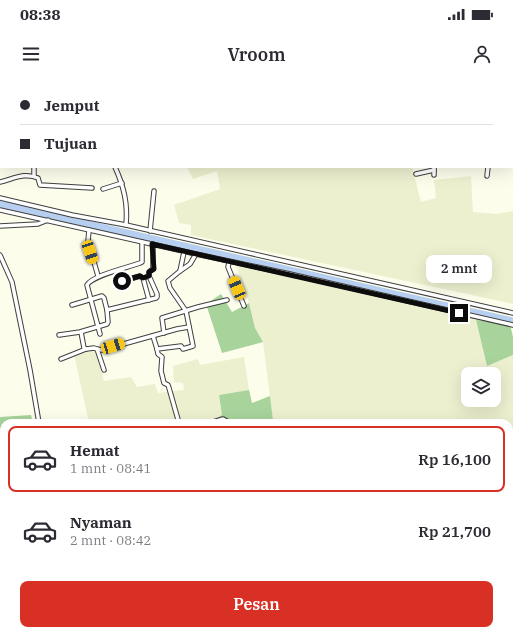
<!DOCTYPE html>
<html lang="id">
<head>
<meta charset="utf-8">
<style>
  body { margin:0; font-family:"IBM Plex Serif",serif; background:#f2f2f3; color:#2b2b33; height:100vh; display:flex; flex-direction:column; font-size:15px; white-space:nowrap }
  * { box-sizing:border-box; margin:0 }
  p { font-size:13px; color:#7c7c81 }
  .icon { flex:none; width:22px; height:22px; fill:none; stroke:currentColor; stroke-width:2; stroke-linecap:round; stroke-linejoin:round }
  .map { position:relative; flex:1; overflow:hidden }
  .drawer { position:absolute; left:0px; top:339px; width:513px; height:216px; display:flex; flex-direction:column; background:#fff; border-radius:12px 12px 0 0; box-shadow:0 4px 16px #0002 }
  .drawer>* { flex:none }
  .guide { position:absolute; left:0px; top:0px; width:513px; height:88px; box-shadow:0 4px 16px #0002; display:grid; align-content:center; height:88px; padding:0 20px; background:#fff }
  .buttons { position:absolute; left:461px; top:287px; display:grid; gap:8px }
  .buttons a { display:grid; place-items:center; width:40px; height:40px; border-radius:8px; background:#fff; box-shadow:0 4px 16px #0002; font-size:20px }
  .end { position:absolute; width:18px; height:18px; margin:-9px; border:5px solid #0c0c0c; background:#fff; box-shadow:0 0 0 2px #fff }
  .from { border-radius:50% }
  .bubble { position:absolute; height:28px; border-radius:8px; background:#fff; box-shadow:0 4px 16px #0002; font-size:13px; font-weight:600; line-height:28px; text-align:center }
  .car { position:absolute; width:12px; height:24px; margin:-12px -6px; border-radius:5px; box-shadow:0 0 3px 1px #0007; background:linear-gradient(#f5c518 24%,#345 0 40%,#f5c518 0 76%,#345 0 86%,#f5c518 0) }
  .guide b { display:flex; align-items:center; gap:14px; height:38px; font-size:15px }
  .guide b+b { border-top:1px solid #e1e1e2 }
  .guide i { width:10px; height:10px; background:#2b2b33 }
  ul { padding:7px 0 0; list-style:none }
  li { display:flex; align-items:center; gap:12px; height:66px; margin:0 8px 6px; padding:0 12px; border:2px solid transparent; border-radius:8px }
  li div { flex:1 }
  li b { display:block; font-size:15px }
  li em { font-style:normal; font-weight:600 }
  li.on { border-color:#d93025 }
  li>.icon { width:36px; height:36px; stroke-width:1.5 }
  .cta { display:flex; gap:8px; margin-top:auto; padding:8px 20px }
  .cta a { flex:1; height:46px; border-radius:8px; background:#d93025; color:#fff; font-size:16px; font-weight:600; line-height:46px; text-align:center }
  .status { display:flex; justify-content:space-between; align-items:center; height:28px; padding:0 20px; background:#fff; direction:ltr }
  .status svg { height:11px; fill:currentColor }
  header { display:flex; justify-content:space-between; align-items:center; height:52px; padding:0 20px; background:#fff; font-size:18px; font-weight:600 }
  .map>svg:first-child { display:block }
  .farmland { fill:#ecf0cf; fill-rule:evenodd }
  .forest { fill:#a8d39b }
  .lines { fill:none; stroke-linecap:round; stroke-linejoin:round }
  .river { stroke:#b6ceef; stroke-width:7 }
  .street-casing { stroke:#3f3f3f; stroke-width:5.5 }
  .secondary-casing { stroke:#2e2e2e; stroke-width:7 }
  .street { stroke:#fff; stroke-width:3.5 }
  .secondary { stroke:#eff7ae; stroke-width:5 }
  .route { stroke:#0c0c0c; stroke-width:5 }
</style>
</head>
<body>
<div class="status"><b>08:38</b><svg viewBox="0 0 49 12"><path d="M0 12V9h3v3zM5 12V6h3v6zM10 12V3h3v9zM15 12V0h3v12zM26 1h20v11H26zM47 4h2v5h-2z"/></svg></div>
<header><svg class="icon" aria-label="menu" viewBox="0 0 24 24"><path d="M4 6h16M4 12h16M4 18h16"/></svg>Vroom<svg class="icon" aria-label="person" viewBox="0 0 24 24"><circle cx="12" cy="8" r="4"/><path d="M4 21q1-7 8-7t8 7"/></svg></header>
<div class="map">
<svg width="513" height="555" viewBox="0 0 513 555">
  <rect width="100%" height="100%" fill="#fdfdec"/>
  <g class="farmland">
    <polygon points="76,0 249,0 249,1 77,1"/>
    <polygon points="187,87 412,87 421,122 436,118 434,100 471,96 473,132 496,134 513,131 513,224 191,155 191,145 179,143 174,125 220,109 217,91 193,99"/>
    <path d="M 235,182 L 476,240 L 487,286 L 513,275 L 513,555 L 0,555 L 0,539 L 4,543 L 4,551 L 509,551 L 509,343 L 272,343 L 273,340 L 263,262 L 255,248 L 249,223 ZM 468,294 L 494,294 L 494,320 L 468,320 Z"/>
    <polygon points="95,268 104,301 131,297 137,307 155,304 158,313 184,310 183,303 174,302 173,286 198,279 200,285 244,277 249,310 219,315 222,335 208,343 89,343 74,274"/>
  </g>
  <g class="forest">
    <polygon points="221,214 232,232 249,223 255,248 263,262 222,273 206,224"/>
    <polygon points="476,240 510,244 513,257 513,275 487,286"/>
    <polygon points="249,310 252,323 270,316 273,340 272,343 208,343 222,335 219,315"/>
    <polygon points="31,335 33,343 4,343 4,395 0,396 0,337"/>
    <polygon points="0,453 4,453 4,543 0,539"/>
  </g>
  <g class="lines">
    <polyline class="river" points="0,124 513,241"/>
    <g class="street-casing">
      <g id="street">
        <polyline points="439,1 439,0"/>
        <polyline points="512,2 513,2"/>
        <polyline points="0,20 1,20"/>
        <polyline points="512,31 513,31"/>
        <path d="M 115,87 C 124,107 128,124 126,145"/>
        <polyline points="434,87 434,95"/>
        <polyline points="416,94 434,90"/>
        <polyline points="34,96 34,87"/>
        <polyline points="487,96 488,87"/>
        <path d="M 0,102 C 13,99 25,92 38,98 L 40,105 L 92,108"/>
        <polyline points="103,109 122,103"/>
        <polyline points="0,118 72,135 126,145 513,233"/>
        <polyline points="0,130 196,174 290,194 513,245"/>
        <polyline points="0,146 38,144 48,140"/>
        <polyline points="89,150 88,161 98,196"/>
        <polyline points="150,151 154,111"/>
        <polyline points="0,175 12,202 30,290 39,343"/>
        <polyline points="229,182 228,187 244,226"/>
        <polyline points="118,191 121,199 123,201 140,196 143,198"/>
        <polyline points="180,191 190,184 196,174"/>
        <polyline points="149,220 143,198 149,196 149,192 153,189 153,164"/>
        <polyline points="72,225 102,216 104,218 107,230 156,218 157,217 157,214 149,196"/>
        <polyline points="81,252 84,268 86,269 94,268 97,269 104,290"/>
        <polyline points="164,253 162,238 198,227 227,220"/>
        <path d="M 100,254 L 87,205 C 93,195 127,188 140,183 L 142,182 L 142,162"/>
        <polyline points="59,255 80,252 107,244 108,242 107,230"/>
        <polyline points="153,256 157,269"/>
        <polyline points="97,269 102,270 177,249 189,247"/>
        <polyline points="61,279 86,269"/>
        <polyline points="179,343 169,308 168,305 164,303 161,291 162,277 158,274 157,269 181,266 183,269 193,266 186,231 170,208 168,201 180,191 184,172"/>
        <polyline points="210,343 223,339 230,343"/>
        <polyline points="242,343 247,342 248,343"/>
        <polyline points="509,447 513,446"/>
        <polyline points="509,466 513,465"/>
        <polyline points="101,551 102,555"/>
        <polyline points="308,551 309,555"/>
        <polyline points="250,555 254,551"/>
      </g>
    </g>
    <g class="secondary-casing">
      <g id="secondary">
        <polyline points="491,0 492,1"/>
        <polyline points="512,73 513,76"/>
      </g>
    </g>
    <use href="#street" class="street"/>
    <use href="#secondary" class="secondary"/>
  </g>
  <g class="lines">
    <polyline class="route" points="122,201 140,196 143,198 149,196 149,192 154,189 152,164 459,233"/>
  </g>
</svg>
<div class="buttons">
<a><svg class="icon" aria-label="layers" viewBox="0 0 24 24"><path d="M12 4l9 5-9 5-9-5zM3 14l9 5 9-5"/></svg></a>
</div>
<i class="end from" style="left:122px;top:201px"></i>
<i class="end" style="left:459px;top:233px"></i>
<div class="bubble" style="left:426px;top:175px;width:66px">2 mnt</div>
<i class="car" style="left:90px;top:172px;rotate:162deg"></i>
<i class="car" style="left:237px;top:208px;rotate:337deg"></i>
<i class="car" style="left:113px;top:266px;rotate:73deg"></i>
<div class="guide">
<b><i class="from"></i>Jemput</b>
<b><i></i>Tujuan</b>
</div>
<section class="drawer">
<ul>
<li class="on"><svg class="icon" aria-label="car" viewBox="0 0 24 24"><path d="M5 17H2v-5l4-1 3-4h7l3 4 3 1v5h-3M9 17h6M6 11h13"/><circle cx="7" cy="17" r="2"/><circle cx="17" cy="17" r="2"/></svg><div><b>Hemat</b><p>1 mnt · 08:41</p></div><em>Rp 16,100</em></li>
<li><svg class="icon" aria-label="car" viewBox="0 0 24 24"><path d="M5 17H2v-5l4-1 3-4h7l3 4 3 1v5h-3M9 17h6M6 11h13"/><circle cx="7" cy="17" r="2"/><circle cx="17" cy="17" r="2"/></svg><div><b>Nyaman</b><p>2 mnt · 08:42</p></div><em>Rp 21,700</em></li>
</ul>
<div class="cta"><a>Pesan</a></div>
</section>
</div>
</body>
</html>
